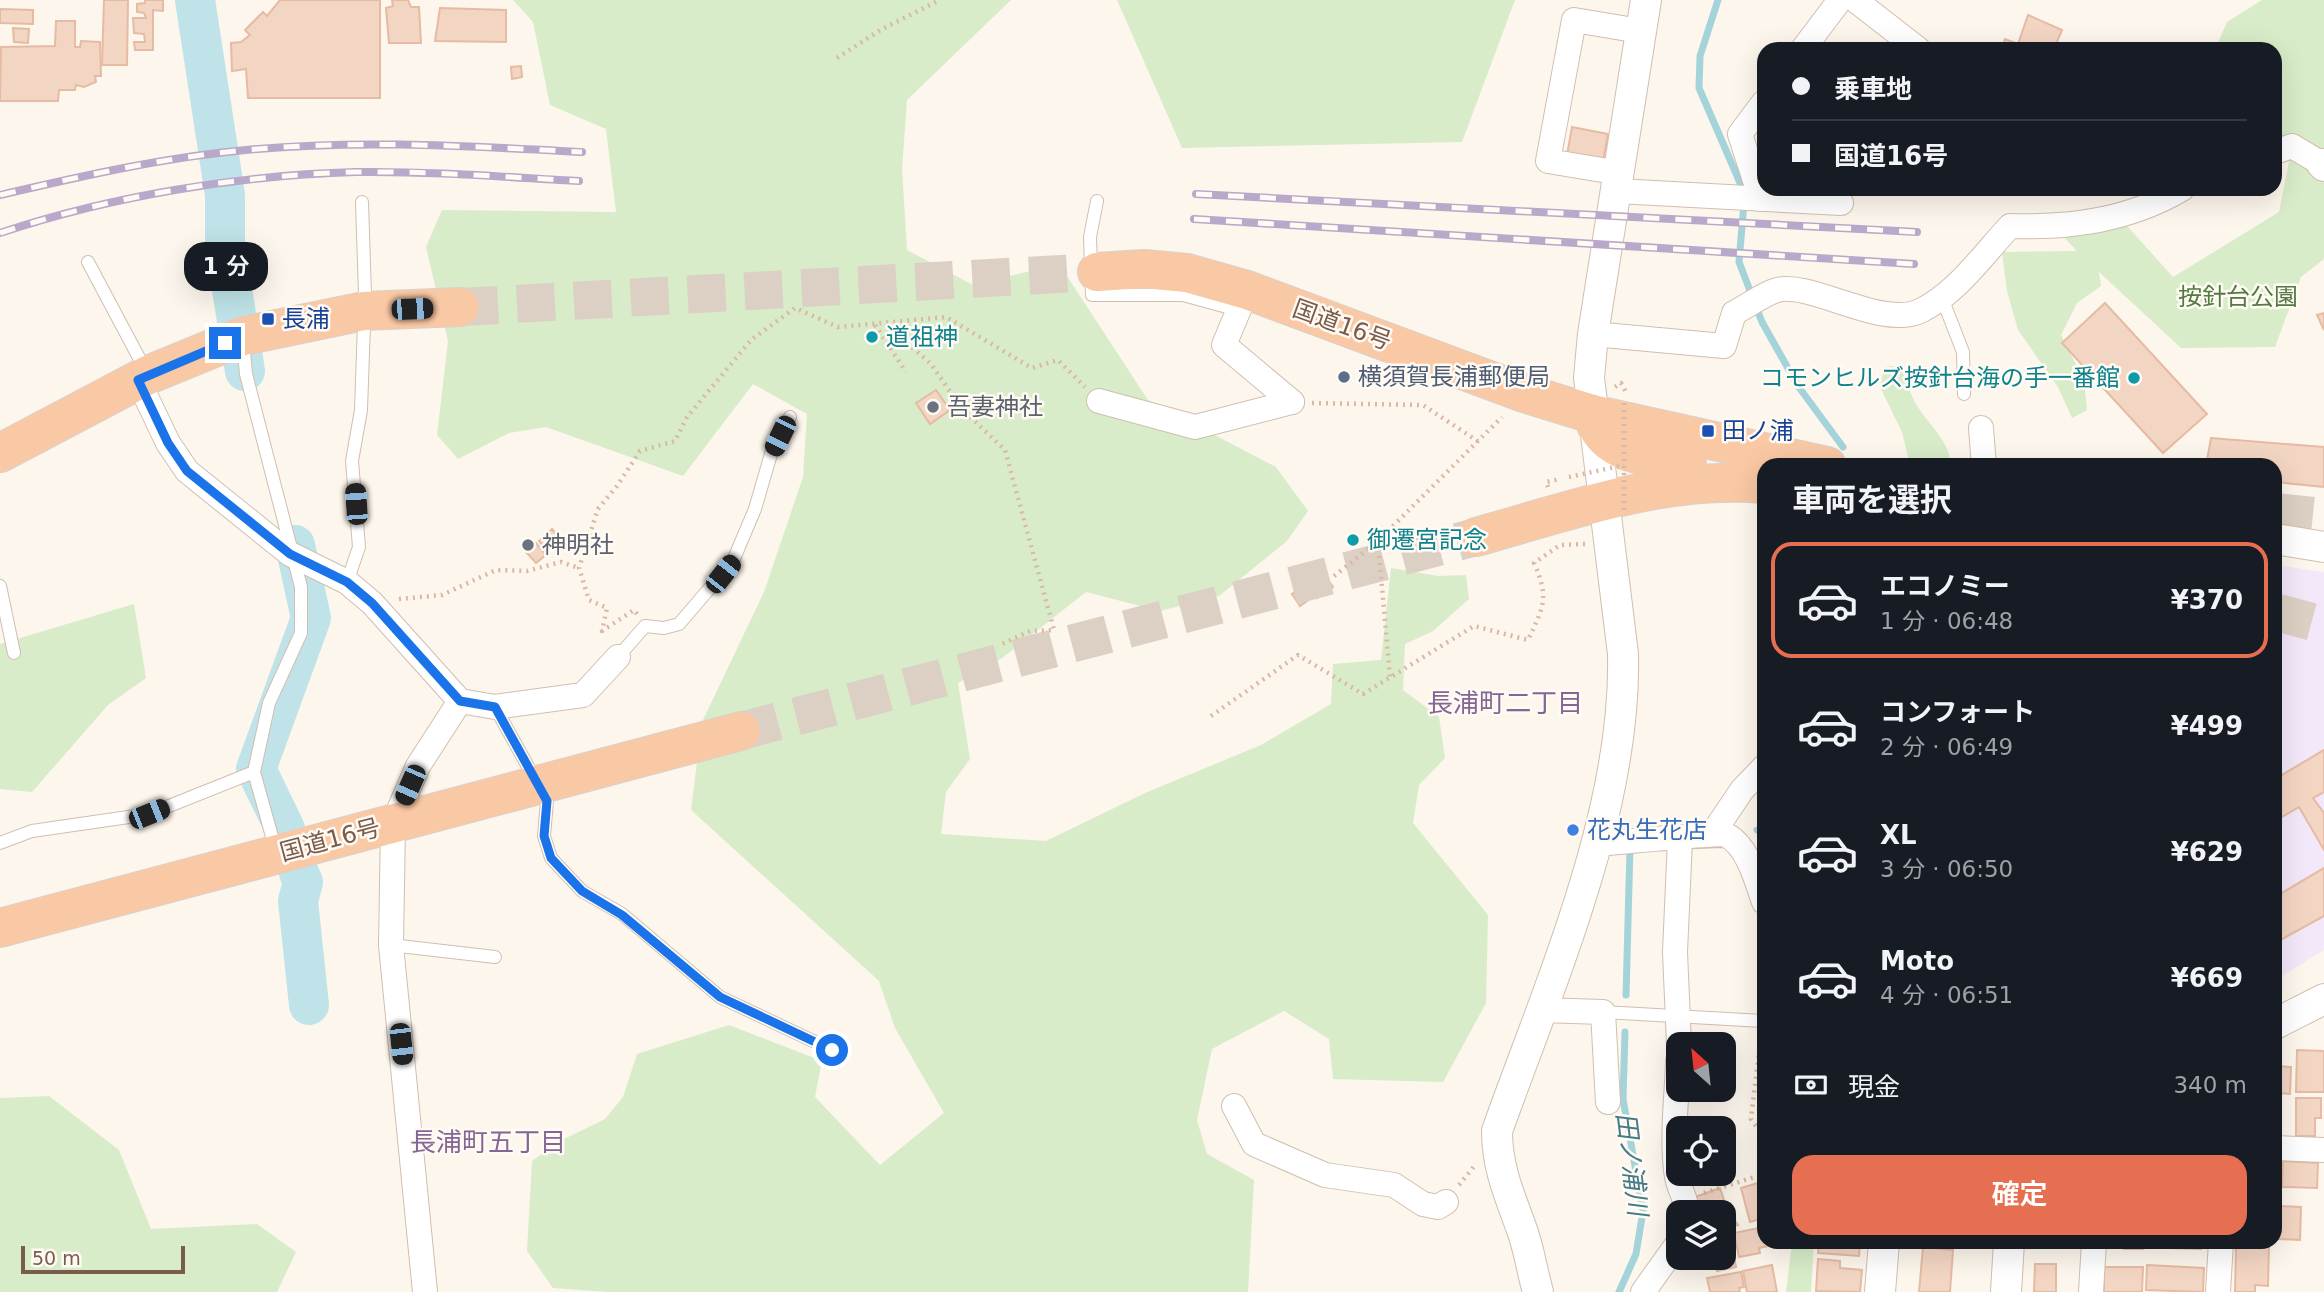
<!DOCTYPE html>
<html lang="ja">
<head>
<meta charset="utf-8">
<style>
  body { margin:0; font-family:"DejaVu Sans","Noto Sans JP",sans-serif; background:#242831; color:#f1f3f6; height:100vh; display:flex; flex-direction:column; font-size:26px; white-space:nowrap }
  * { box-sizing:border-box; margin:0 }
  p { font-size:23px; color:#9ea1a6 }
  .icon { flex:none; width:38px; height:38px; fill:none; stroke:currentColor; stroke-width:2; stroke-linecap:round; stroke-linejoin:round }
  .map { position:relative; flex:1; overflow:hidden }
  .panel { position:absolute; left:1757px; top:458px; width:525px; height:791px; display:flex; flex-direction:column; background:#171b24; border-radius:21px; box-shadow:0 7px 28px #0002 }
  .panel>* { flex:none }
  .top-card { position:absolute; left:1757px; top:42px; width:525px; height:154px; border-radius:21px; box-shadow:0 7px 28px #0002; display:grid; align-content:center; height:154px; padding:0 35px; background:#171b24 }
  .needle { width:46px; rotate:333deg }
  .buttons { position:absolute; left:1666px; top:1032px; display:grid; gap:14px }
  .buttons a { display:grid; place-items:center; width:70px; height:70px; border-radius:14px; background:#171b24; box-shadow:0 7px 28px #0002; font-size:35px }
  .scale { position:absolute; left:21px; bottom:18px; width:164px; box-sizing:border-box; padding-left:7px; border:4px solid #7a5c4d; border-top:0; font-size:19px; line-height:24px; white-space:nowrap; color:#7a5c4d; -webkit-text-stroke:5px #fffaf3; paint-order:stroke }
  .end { position:absolute; width:32px; height:32px; margin:-16px; border:9px solid #1a73e8; background:#fff; box-shadow:0 0 0 4px #fff }
  .from { border-radius:50% }
  .bubble { position:absolute; height:49px; border-radius:21px; background:#171b24; box-shadow:0 7px 28px #0002; font-size:23px; font-weight:600; line-height:49px; text-align:center }
  .car { position:absolute; width:21px; height:42px; margin:-21px -10px; border-radius:9px; box-shadow:0 0 5px 2px #0007; background:linear-gradient(#222 24%,#8ab4d8 0 40%,#222 0 76%,#8ab4d8 0 86%,#222 0) }
  .top-card b { display:flex; align-items:center; gap:24px; height:66px; font-size:26px }
  .top-card b+b { border-top:2px solid #363941 }
  .top-card i { width:18px; height:18px; background:#f1f3f6 }
  ul { padding:0; list-style:none }
  li { display:flex; align-items:center; gap:21px; height:116px; margin:0 14px 10px; padding:0 21px; border:4px solid transparent; border-radius:21px }
  li div { flex:1 }
  li b { display:block; font-size:26px }
  li em { font-style:normal; font-weight:600 }
  li.active { border-color:#e76f51 }
  li>.icon { width:63px; height:63px; stroke-width:1.5 }
  h2 { padding:0 35px; font-size:32px; line-height:84px }
  .pay { display:flex; align-items:center; gap:18px; height:77px; padding:0 35px; font-size:26px }
  .pay p { margin-inline-start:auto }
  .button { display:flex; gap:14px; margin-top:auto; padding:14px 35px }
  .button a { flex:1; height:80px; border-radius:21px; background:#e76f51; color:#fff; font-size:28px; font-weight:600; line-height:80px; text-align:center }
  .map>svg:first-child { display:block }
  .education { fill:#f3e8fa }
  .green { fill:#d8ecc9 }
  .lines { fill:none; stroke-linecap:round; stroke-linejoin:round }
  .stream { stroke:#a5d3da; stroke-width:7 }
  .river { stroke:#bfe3e8; stroke-width:40 }
  .building { fill:#f3d5c3; stroke:#e6bba3; stroke-width:2 }
  .trunk-tunnel { stroke:#dcd0c4; stroke-width:38; stroke-dasharray:38 19; stroke-linecap:butt }
  .service-casing { stroke:#d1beb0; stroke-width:14 }
  .minor-casing { stroke:#d1beb0; stroke-width:26 }
  .tertiary-casing { stroke:#d1beb0; stroke-width:32 }
  .trunk-casing { stroke:#dad1cd; stroke-width:40 }
  .path { stroke:#d9b8a5; stroke-width:4.5; stroke-dasharray:2 5; stroke-linecap:butt }
  .service { stroke:#fff; stroke-width:12 }
  .minor { stroke:#fff; stroke-width:24 }
  .tertiary { stroke:#fff; stroke-width:30 }
  .trunk { stroke:#f9c8a4; stroke-width:38 }
  .rail-casing { stroke:#b9a8c9; stroke-width:8 }
  .rail { stroke:#fffaf3; stroke-width:5; stroke-dasharray:16; stroke-linecap:butt }
  .path-bridge { stroke:#d9b8a5; stroke-width:4.5; stroke-dasharray:2 5; stroke-linecap:butt }
  .route { stroke:#1a73e8; stroke-width:9 }
  .transit-dot { fill:#1a4fb4; stroke:#fffaf3; stroke-width:2.5 }
  .culture-dot { fill:#0f9aa8; stroke:#fffaf3; stroke-width:2.5 }
  .service-dot { fill:#5c6f8a; stroke:#fffaf3; stroke-width:2.5 }
  .worship-dot { fill:#6b7280; stroke:#fffaf3; stroke-width:2.5 }
  .shop-dot { fill:#3f7fe0; stroke:#fffaf3; stroke-width:2.5 }
  .labels { text-anchor:middle; stroke-width:5; stroke-linejoin:round; paint-order:stroke }
  .park-label { font-size:24px; fill:#537a41; stroke:#fffaf3 }
  .transit-label { font-size:24px; fill:#164399; stroke:#fffaf3; text-anchor:start }
  .street-label { font-size:24px; fill:#7a5c4d; stroke:#fffaf3 }
  .culture-label { font-size:24px; fill:#0d838f; stroke:#fffaf3; text-anchor:start }
  .service-label { font-size:24px; fill:#4e5e75; stroke:#fffaf3; text-anchor:start }
  .worship-label { font-size:24px; fill:#5b616d; stroke:#fffaf3; text-anchor:start }
  .shop-label { font-size:24px; fill:#366cbe; stroke:#fffaf3; text-anchor:start }
  .neighbourhood-label { font-size:26px; fill:#846695; stroke:#fffaf3 }
  .water-label { font-size:26px; font-style:italic; fill:#437c86; stroke:#fffaf3 }
</style>
</head>
<body>
<div class="map">
<svg width="2324" height="1292" viewBox="0 0 2324 1292">
  <rect width="100%" height="100%" fill="#fdf6ec"/>
  <polygon class="education" points="2275,565 2324,572 2324,950 2275,980"/>
  <g class="green">
    <polygon points="513,0 1011,0 907,100 902,169 907,250 973,285 1059,264 1148,400 1276,467 1308,511 1287,541 1219,596 1160,611 1086,592 1002,658 958,683 970,759 946,792 941,834 1046,841 1145,793 1261,745 1331,704 1333,664 1381,660 1391,568 1438,576 1466,575 1469,599 1433,631 1405,644 1403,690 1439,717 1445,758 1419,785 1413,823 1488,915 1486,1003 1443,1082 1333,1079 1329,1039 1284,1011 1212,1049 1197,1120 1207,1154 1254,1180 1248,1292 607,1292 553,1288 527,1251 532,1161 560,1141 605,1119 623,1097 637,1054 729,1025 822,1061 815,1097 880,1165 944,1113 895,1028 879,981 691,810 702,722 764,592 803,477 807,414 753,384 683,476 546,427 509,433 458,459 437,435 448,341 426,247 442,210 616,212 606,129 550,105 533,22"/>
    <polygon points="1117,0 1515,0 1462,142 1182,148"/>
    <polygon points="2262,0 2324,0 2324,259 2301,277 2275,347 2181,348 2099,272 2101,286 2077,303 2061,335 2084,380 2087,410 2072,418 2058,387 2018,330 2007,291 2002,252 2077,251 2054,227 2119,217 2173,277 2279,212 2292,147 2275,152 2275,49 2215,49 2227,22"/>
    <path d="M 1901,365 C 1905,377 1909,391 1915,402 C 1926,423 1950,440 1951,465 L 1910,465 L 1902,432 L 1880,387 L 1884,367 Z"/>
    <polygon points="134,604 146,678 108,705 32,792 0,789 0,644"/>
    <polygon points="49,1096 119,1150 151,1229 257,1224 296,1252 277,1292 0,1292 0,1098"/>
    <polygon points="1792,1243 1814,1243 1811,1292 1786,1292"/>
  </g>
  <g class="lines">
    <g class="stream">
      <polyline points="1718,0 1700,56 1699,88 1744,192"/>
      <polyline points="1744,203 1739,262 1762,322 1798,386 1843,447"/>
      <polyline points="1757,830 1764,828"/>
      <polyline points="1626,995 1630,848 1633,848"/>
      <polyline points="1619,1292 1636,1254 1643,1211 1623,1099 1625,1032"/>
    </g>
    <g class="river">
      <polyline points="195,0 225,195 225,245 245,371"/>
      <polyline points="285,829 256,769 311,618 295,545"/>
      <polyline points="299,873 303,882 298,901 309,1005"/>
    </g>
  </g>
  <g class="building">
    <polygon points="104,0 128,0 127,65 102,65"/>
    <polygon points="145,0 163,0 163,11 153,10 153,50 135,50 134,42 145,42 144,34 134,33 133,18 146,18 144,13 137,12 137,4 145,3"/>
    <polygon points="280,0 380,0 380,98 248,98 246,69 232,71 231,43 241,42 250,35 245,30 263,12 267,16"/>
    <polygon points="392,0 408,0 411,7 419,7 421,43 389,43 386,8 393,6"/>
    <polygon points="440,8 506,10 506,42 435,41"/>
    <polygon points="0,9 33,10 33,24 0,23"/>
    <polygon points="2028,15 2062,30 2054,49 2002,49 2005,39 2018,44"/>
    <polygon points="56,21 75,21 75,47 80,47 81,41 100,42 101,76 95,76 96,82 84,87 76,85 75,90 59,90 58,101 0,101 1,47 55,46"/>
    <polygon points="13,28 29,29 28,43 14,42"/>
    <polygon points="521,66 522,77 512,79 511,67"/>
    <polygon points="1572,127 1608,134 1603,161 1567,155"/>
    <polygon points="2105,303 2207,414 2163,453 2062,343"/>
    <polygon points="2324,313 2324,330 2317,315"/>
    <polygon points="936,390 950,410 930,424 916,403"/>
    <polygon points="2211,438 2324,447 2324,487 2275,482 2275,466 2206,466"/>
    <polygon points="552,529 561,540 548,552 539,541"/>
    <polygon points="536,543 546,555 536,563 526,552"/>
    <polygon points="1321,570 1333,587 1317,598 1305,580"/>
    <polygon points="1306,584 1314,596 1300,606 1292,594"/>
    <polygon points="2324,750 2324,792 2313,798 2324,813 2324,850 2299,807 2275,821 2275,779"/>
    <polygon points="2324,868 2324,916 2275,943 2275,897"/>
    <polygon points="2297,1050 2324,1051 2324,1092 2296,1092"/>
    <polygon points="2275,1066 2291,1067 2290,1094 2275,1093"/>
    <polygon points="2296,1098 2321,1098 2321,1118 2315,1118 2315,1136 2296,1136"/>
    <polygon points="2283,1161 2318,1163 2317,1188 2282,1187"/>
    <polygon points="1761,1182 1764,1218 1750,1222 1741,1188"/>
    <polygon points="1720,1188 1728,1212 1690,1213 1695,1197"/>
    <polygon points="2280,1206 2301,1207 2300,1240 2279,1239"/>
    <polygon points="1729,1212 1738,1225 1726,1229 1727,1233 1724,1234 1724,1214"/>
    <polygon points="1764,1227 1764,1242 1778,1244 1759,1248 1760,1253 1739,1257 1734,1233"/>
    <polygon points="1730,1237 1736,1267 1717,1271 1714,1258 1724,1258 1724,1238"/>
    <polygon points="1819,1242 1860,1242 1859,1256 1818,1253"/>
    <polygon points="2036,1242 2074,1242 2074,1248 2036,1247"/>
    <polygon points="2142,1242 2143,1249 2124,1249 2123,1243 2112,1242"/>
    <polygon points="2170,1242 2201,1242 2201,1249 2169,1248"/>
    <polygon points="2236,1244 2269,1245 2268,1286 2255,1285 2255,1292 2235,1292"/>
    <polygon points="1923,1247 1953,1250 1950,1292 1919,1292"/>
    <polygon points="1818,1259 1840,1261 1840,1268 1862,1270 1860,1292 1816,1291"/>
    <polygon points="2035,1264 2056,1264 2056,1292 2034,1292"/>
    <polygon points="1772,1265 1777,1292 1747,1292 1743,1271"/>
    <polygon points="2147,1265 2204,1268 2203,1292 2146,1290"/>
    <polygon points="2104,1267 2143,1267 2142,1292 2104,1292"/>
    <polygon points="1741,1272 1744,1287 1739,1288 1740,1292 1710,1292 1707,1278"/>
  </g>
  <g class="lines">
    <g class="trunk-tunnel">
      <polyline points="460,307 1097,272"/>
      <polyline points="2275,512 2324,517"/>
      <polyline points="2275,612 2324,625"/>
      <polyline points="741,731 1476,537"/>
    </g>
    <g class="service-casing">
      <g id="service">
        <polyline points="1097,201 1090,237 1092,295 1183,295 1238,310"/>
        <polyline points="88,262 146,371"/>
        <polyline points="1942,298 1963,352 1964,394"/>
        <polyline points="243,342 246,374 301,587 301,633 269,703 254,772 276,851"/>
        <polyline points="347,582 359,547 352,461 361,410 365,295 362,202"/>
        <polyline points="0,586 14,653"/>
        <polyline points="618,657 645,626 664,628 679,624 733,561 755,509 771,454 790,417"/>
        <polyline points="495,707 547,801 544,836 551,858 582,891 622,914 720,997 832,1050"/>
        <polyline points="0,843 32,831 149,814 254,772"/>
        <polyline points="391,945 495,957"/>
        <polyline points="1603,1012 1763,1021"/>
      </g>
    </g>
    <g class="minor-casing">
      <g id="minor">
        <polyline points="1855,0 1918,49"/>
        <polyline points="1803,49 1840,0"/>
        <polyline points="2275,152 2292,146 2322,164"/>
        <polyline points="1620,173 1548,161 1574,20 1640,31"/>
        <polyline points="1617,191 1841,203"/>
        <polyline points="1761,199 1740,134 1764,102"/>
        <polyline points="1247,290 1224,345 1292,402"/>
        <path d="M 1593,334 L 1724,346 L 1734,313 C 1748,306 1763,294 1777,290 C 1811,281 1881,329 1920,311 C 1956,294 1983,255 2010,226 C 2071,228 2129,220 2182,189"/>
        <polyline points="138,380 168,443 187,471 290,554 347,582 372,603 460,701 495,707 583,695 618,657"/>
        <polyline points="1099,401 1195,427 1292,402"/>
        <polyline points="1981,428 1984,466"/>
        <polyline points="1713,833 1742,790 1764,767"/>
        <path d="M 1594,844 C 1613,843 1721,832 1728,836 C 1748,847 1757,882 1764,902"/>
        <polyline points="1540,1010 1603,1012 1608,1102"/>
        <polyline points="1679,1045 1675,952 1680,839"/>
        <path d="M 1678,1061 C 1677,1098 1671,1139 1677,1177 C 1679,1190 1687,1198 1687,1213"/>
        <polyline points="1234,1106 1254,1144 1325,1175 1394,1185 1423,1204 1438,1207 1446,1202"/>
        <polyline points="2275,1148 2324,1150"/>
        <polyline points="425,1292 391,945 393,824 418,766 460,701"/>
        <polyline points="1643,1292 1678,1243"/>
        <polyline points="2091,1292 2094,1242"/>
        <polyline points="2218,1292 2221,1242"/>
      </g>
    </g>
    <g class="tertiary-casing">
      <g id="tertiary">
        <polyline points="2322,164 2324,166"/>
        <polyline points="2275,539 2324,547"/>
        <polyline points="2275,1024 2324,999"/>
        <path d="M 1538,1292 C 1532,1271 1529,1248 1521,1227 C 1509,1194 1497,1167 1497,1131 C 1549,985 1627,811 1623,654 L 1589,378 L 1593,334 L 1646,0"/>
        <polyline points="1880,1292 1884,1242"/>
        <polyline points="2006,1292 2009,1242"/>
      </g>
    </g>
    <g class="trunk-casing">
      <g id="trunk">
        <polyline points="1097,272 1144,269 1187,273 1247,290 1524,393 1592,414 1827,466"/>
        <path d="M 1592,414 C 1605,458 1648,455 1687,463"/>
        <polyline points="0,453 148,375 243,336 364,311 460,307"/>
        <path d="M 1476,537 C 1570,511 1665,475 1764,484"/>
        <polyline points="0,928 741,731"/>
      </g>
    </g>
    <g class="path">
      <polyline points="837,58 882,29 940,0"/>
      <polyline points="886,324 931,364 962,409 1005,450 1054,630 1030,631 1000,645"/>
      <polyline points="875,325 906,372"/>
      <polyline points="1615,387 1621,383 1626,392"/>
      <polyline points="1312,403 1423,405 1479,442"/>
      <polyline points="1548,487 1546,482 1561,479"/>
      <polyline points="1378,542 1390,677"/>
      <polyline points="1334,576 1378,541 1502,417"/>
      <polyline points="399,599 442,595 496,570 527,571 561,562 579,568"/>
      <polyline points="637,614 634,610 602,631 607,608 589,600 579,568 598,509 617,486 640,451 675,441 687,417 751,340 795,308 838,327 946,317 1032,368 1058,360 1085,387"/>
      <path d="M 1211,716 L 1298,655 L 1363,694 L 1474,626 L 1528,640 C 1543,608 1550,598 1534,563 L 1560,545 L 1585,544"/>
      <polyline points="1761,1035 1751,1119 1764,1137"/>
      <polyline points="1459,1185 1476,1164"/>
      <polyline points="1704,1193 1764,1174"/>
    </g>
    <use href="#service" class="service"/>
    <use href="#minor" class="minor"/>
    <use href="#tertiary" class="tertiary"/>
    <use href="#trunk" class="trunk"/>
    <g class="rail-casing">
      <g id="rail">
        <polyline points="1196,194 1917,232"/>
        <path d="M 0,195 C 78,177 156,159 236,151 C 351,139 467,146 582,152"/>
        <polyline points="1194,219 1914,264"/>
        <path d="M 0,233 C 111,196 240,175 356,172 C 430,171 505,177 579,181"/>
      </g>
    </g>
    <use href="#rail" class="rail"/>
    <g class="path-bridge">
      <polyline points="1569,477 1624,465"/>
      <polyline points="1624,510 1624,403"/>
    </g>
  </g>
  <g class="lines">
    <polyline class="route" points="225,343 138,380 168,443 187,471 290,554 347,582 372,603 460,701 495,707 547,801 544,836 551,858 582,891 622,915 720,997 832,1050"/>
  </g>
  <g class="transit-dot">
    <rect x="261" y="312" width="14" height="14" rx="3.5"/>
    <rect x="1701" y="424" width="14" height="14" rx="3.5"/>
  </g>
  <g class="culture-dot">
    <circle cx="872" cy="337" r="7"/>
    <circle cx="2134" cy="378" r="7"/>
    <circle cx="1353" cy="540" r="7"/>
  </g>
  <circle class="service-dot" cx="1344" cy="377" r="7"/>
  <g class="worship-dot">
    <circle cx="933" cy="407" r="7"/>
    <circle cx="528" cy="545" r="7"/>
  </g>
  <circle class="shop-dot" cx="1573" cy="830" r="7"/>
  <g class="labels">
    <g class="park-label">
      <text x="2238" y="305">按針台公園</text>
    </g>
    <g class="transit-label">
      <text x="282" y="327">長浦</text>
      <text x="1722" y="439">田ノ浦</text>
    </g>
    <g class="street-label">
      <text transform="translate(1342 325) rotate(20)" y="8">国道16号</text>
      <text transform="translate(330 840) rotate(-15)" y="8">国道16号</text>
    </g>
    <g class="culture-label">
      <text x="886" y="345">道祖神</text>
      <text x="2120" y="386" text-anchor="end">コモンヒルズ按針台海の手一番館</text>
      <text x="1367" y="548">御遷宮記念</text>
    </g>
    <g class="service-label">
      <text x="1358" y="385">横須賀長浦郵便局</text>
    </g>
    <g class="worship-label">
      <text x="947" y="415">吾妻神社</text>
      <text x="542" y="553">神明社</text>
    </g>
    <g class="shop-label">
      <text x="1587" y="838">花丸生花店</text>
    </g>
    <g class="neighbourhood-label">
      <text x="1505" y="712">長浦町二丁目</text>
      <text x="488" y="1151">長浦町五丁目</text>
    </g>
    <g class="water-label">
      <text transform="translate(1632 1164) rotate(83)" y="9">田ノ浦川</text>
    </g>
  </g>
</svg>
<div class="buttons">
<a><svg class="needle" viewBox="-14 -14 28 28"><path d="M0-13l5 13h-10z" fill="#e53935"/><path d="M0 13l5-13h-10z" fill="#9ea1a6"/></svg></a>
<a><svg class="icon" aria-label="locate" viewBox="0 0 24 24"><circle cx="12" cy="12" r="6"/><path d="M12 2v4M12 18v4M2 12h4M18 12h4"/></svg></a>
<a><svg class="icon" aria-label="layers" viewBox="0 0 24 24"><path d="M12 4l9 5-9 5-9-5zM3 14l9 5 9-5"/></svg></a>
</div>
<div class="scale">50 m</div>
<i class="end from" style="left:832px;top:1050px"></i>
<i class="end" style="left:225px;top:343px"></i>
<div class="bubble" style="left:184px;top:242px;width:84px">1 分</div>
<i class="car" style="left:412px;top:309px;rotate:88deg"></i>
<i class="car" style="left:780px;top:436px;rotate:206deg"></i>
<i class="car" style="left:356px;top:504px;rotate:356deg"></i>
<i class="car" style="left:723px;top:574px;rotate:38deg"></i>
<i class="car" style="left:410px;top:785px;rotate:204deg"></i>
<i class="car" style="left:149px;top:814px;rotate:68deg"></i>
<i class="car" style="left:401px;top:1044px;rotate:174deg"></i>
<div class="top-card">
<b><i class="from"></i>乗車地</b>
<b><i></i>国道16号</b>
</div>
<section class="panel">
<h2>車両を選択</h2>
<ul>
<li class="active"><svg class="icon" aria-label="car" viewBox="0 0 24 24"><path d="M5 17H2v-5l4-1 3-4h7l3 4 3 1v5h-3M9 17h6M6 11h13"/><circle cx="7" cy="17" r="2"/><circle cx="17" cy="17" r="2"/></svg><div><b>エコノミー</b><p>1 分 · 06:48</p></div><em>¥370</em></li>
<li><svg class="icon" aria-label="car" viewBox="0 0 24 24"><path d="M5 17H2v-5l4-1 3-4h7l3 4 3 1v5h-3M9 17h6M6 11h13"/><circle cx="7" cy="17" r="2"/><circle cx="17" cy="17" r="2"/></svg><div><b>コンフォート</b><p>2 分 · 06:49</p></div><em>¥499</em></li>
<li><svg class="icon" aria-label="car" viewBox="0 0 24 24"><path d="M5 17H2v-5l4-1 3-4h7l3 4 3 1v5h-3M9 17h6M6 11h13"/><circle cx="7" cy="17" r="2"/><circle cx="17" cy="17" r="2"/></svg><div><b>XL</b><p>3 分 · 06:50</p></div><em>¥629</em></li>
<li><svg class="icon" aria-label="car" viewBox="0 0 24 24"><path d="M5 17H2v-5l4-1 3-4h7l3 4 3 1v5h-3M9 17h6M6 11h13"/><circle cx="7" cy="17" r="2"/><circle cx="17" cy="17" r="2"/></svg><div><b>Moto</b><p>4 分 · 06:51</p></div><em>¥669</em></li>
</ul>
<div class="pay"><svg class="icon" aria-label="cash" viewBox="0 0 24 24"><path d="M3 7h18v10H3z"/><circle cx="12" cy="12" r="2"/></svg>現金<p>340 m</p></div>
<div class="button"><a>確定</a></div>
</section>
</div>
</body>
</html>
